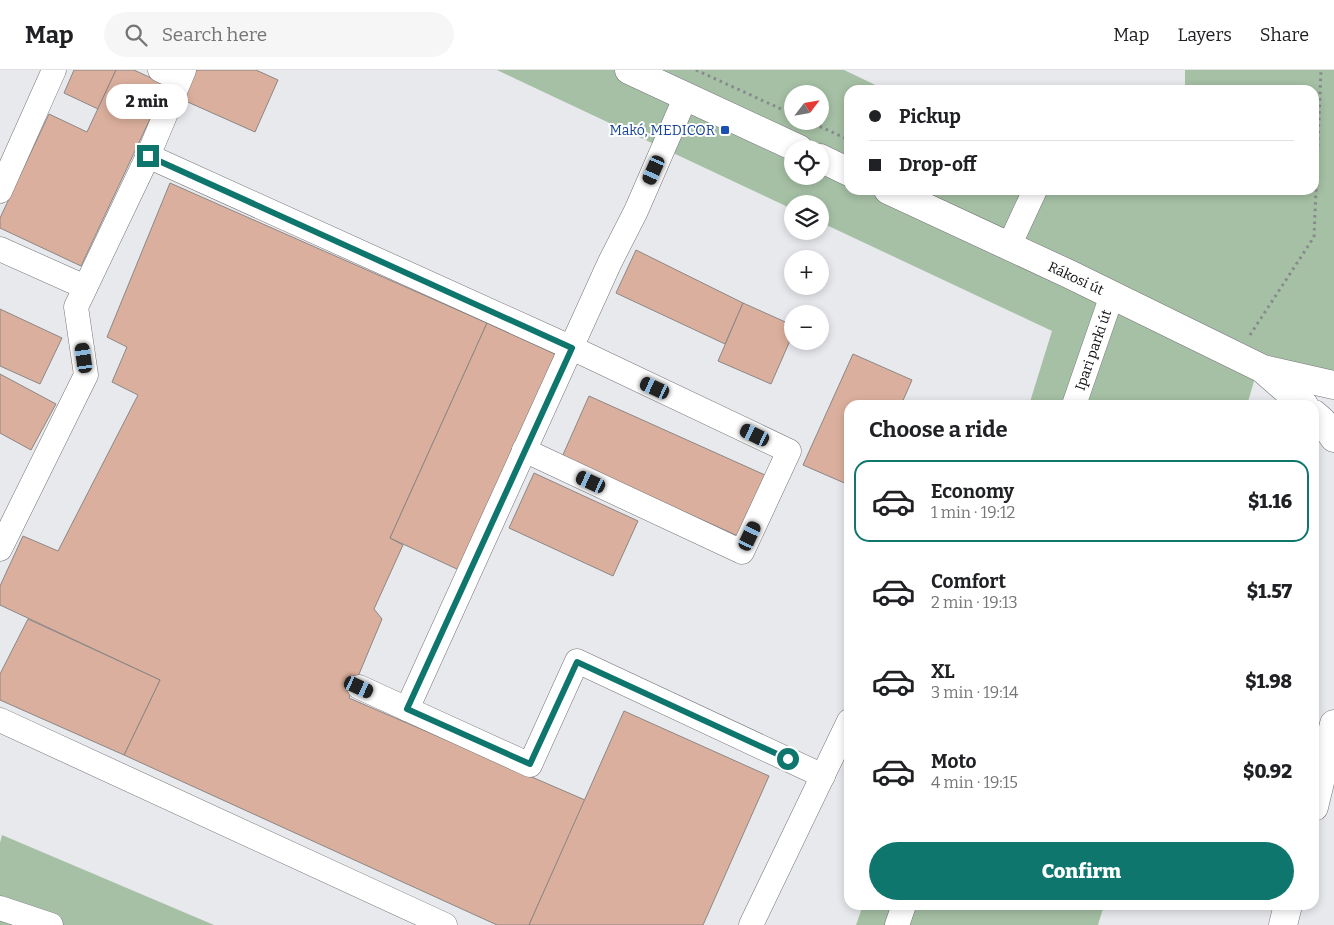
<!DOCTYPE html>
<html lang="en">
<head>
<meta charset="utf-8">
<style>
  body { margin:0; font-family:Bitter,serif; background:#f6f6f6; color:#202124; height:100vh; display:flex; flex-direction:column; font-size:19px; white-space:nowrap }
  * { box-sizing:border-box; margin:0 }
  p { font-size:16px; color:#757577 }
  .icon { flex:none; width:28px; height:28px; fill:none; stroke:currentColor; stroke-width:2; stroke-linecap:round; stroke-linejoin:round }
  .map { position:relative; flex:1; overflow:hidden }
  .side { position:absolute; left:844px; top:330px; width:475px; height:510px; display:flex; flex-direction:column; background:#fff; border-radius:15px; box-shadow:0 2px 8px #0003 }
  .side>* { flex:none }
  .banner { position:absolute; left:844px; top:15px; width:475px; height:110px; border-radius:15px; box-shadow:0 2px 8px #0003; display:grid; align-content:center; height:110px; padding:0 25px; background:#fff }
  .needle { width:32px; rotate:59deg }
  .fabs { position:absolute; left:784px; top:15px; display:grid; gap:10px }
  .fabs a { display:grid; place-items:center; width:45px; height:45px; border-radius:50%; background:#fff; box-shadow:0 2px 8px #0003; font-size:25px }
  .end { position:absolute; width:22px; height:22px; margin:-11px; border:6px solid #0f766e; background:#fff; box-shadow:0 0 0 2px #fff }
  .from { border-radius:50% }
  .bubble { position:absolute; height:35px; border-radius:18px; background:#fff; box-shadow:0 2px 8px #0003; font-size:16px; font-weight:800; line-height:35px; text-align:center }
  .car { position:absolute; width:15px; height:30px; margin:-15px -8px; border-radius:6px; box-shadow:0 0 4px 1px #0007; background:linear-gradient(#222 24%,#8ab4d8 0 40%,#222 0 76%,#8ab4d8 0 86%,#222 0) }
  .banner b { display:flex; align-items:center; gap:18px; height:48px; font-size:19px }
  .banner b+b { border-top:1px solid #e0e0e0 }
  .banner i { width:12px; height:12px; background:#202124 }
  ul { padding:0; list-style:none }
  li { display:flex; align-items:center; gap:15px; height:82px; margin:0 10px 8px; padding:0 15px; border:2px solid transparent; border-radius:15px }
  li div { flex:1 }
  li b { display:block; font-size:19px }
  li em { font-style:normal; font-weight:800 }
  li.selected { border-color:#0f766e }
  li>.icon { width:45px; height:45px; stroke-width:1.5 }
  h2 { padding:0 25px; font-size:22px; line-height:60px }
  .button { display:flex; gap:10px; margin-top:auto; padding:10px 25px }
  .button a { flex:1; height:58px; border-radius:30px; background:#0f766e; color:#fff; font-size:20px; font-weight:800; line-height:58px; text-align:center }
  header { display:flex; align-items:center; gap:30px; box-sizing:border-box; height:70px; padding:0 25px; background:#fff; border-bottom:1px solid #e0e0e0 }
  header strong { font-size:24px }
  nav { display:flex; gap:28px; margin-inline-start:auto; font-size:18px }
  .search { width:350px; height:45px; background:#f6f6f6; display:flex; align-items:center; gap:12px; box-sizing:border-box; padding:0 18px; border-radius:28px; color:#757577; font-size:19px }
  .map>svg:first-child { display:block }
  .green { fill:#a5c0a4; fill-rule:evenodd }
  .building { fill:#dbaf9d; stroke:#8b8785 }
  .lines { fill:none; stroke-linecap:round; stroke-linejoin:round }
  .minor-casing { stroke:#747478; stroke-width:25 }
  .major-casing { stroke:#747478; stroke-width:29 }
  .path { stroke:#88898c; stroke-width:3; stroke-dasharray:2.5 4; stroke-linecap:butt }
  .minor { stroke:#fff; stroke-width:24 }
  .major { stroke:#fff; stroke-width:28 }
  .route { stroke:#0f766e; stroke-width:6 }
  .transit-dot { fill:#1a4fb4; stroke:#fff; stroke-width:2 }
  .labels { text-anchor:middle; stroke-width:4; stroke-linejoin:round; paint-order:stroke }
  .transit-label { font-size:14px; fill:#164399; stroke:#fff; text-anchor:end }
  .street-label { font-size:14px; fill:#101012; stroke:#fff }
</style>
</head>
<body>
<header>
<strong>Map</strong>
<div class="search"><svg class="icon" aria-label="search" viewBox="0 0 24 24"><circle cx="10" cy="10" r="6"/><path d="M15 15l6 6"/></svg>Search here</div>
<nav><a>Map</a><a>Layers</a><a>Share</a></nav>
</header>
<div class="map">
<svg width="1334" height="855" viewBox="0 0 1334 855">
  <rect width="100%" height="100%" fill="#e8e9ed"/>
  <g class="green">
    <path d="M 497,0 L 844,0 L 886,20 L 849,20 L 849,120 L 1314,120 L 1314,20 L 1185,20 L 1185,0 L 1334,0 L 1334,302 L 1262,284 L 1247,335 L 1029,335 L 1052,261 L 820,152 L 820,134 L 792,134 L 792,139 ZM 792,24 L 820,24 L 820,51 L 792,51 ZM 792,79 L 820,79 L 820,106 L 792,106 Z"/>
    <polygon points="2,765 214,855 0,855 0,773"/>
    <polygon points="863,835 1104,835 1098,855 856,855"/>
  </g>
  <g class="building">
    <polygon points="74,0 116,0 98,39 64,23"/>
    <polygon points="116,0 134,0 166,15 81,196 0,158 0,148 49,44 87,62"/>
    <polygon points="194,0 256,0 278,10 255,62 181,29"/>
    <polygon points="170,113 487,253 390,468 403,475 374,539 382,549 349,628 585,730 529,855 497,855 124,685 160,610 0,535 0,516 23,466 58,481 138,325 112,312 127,277 107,267"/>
    <polygon points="636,180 743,233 725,274 616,223"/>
    <polygon points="743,233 792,255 792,266 771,314 718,291"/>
    <polygon points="0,239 62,268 40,314 0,296"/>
    <polygon points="487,253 557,285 459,500 390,468"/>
    <polygon points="853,284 912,310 901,335 849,335 849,415 803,395"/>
    <polygon points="0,304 56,334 31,380 0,363"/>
    <polygon points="589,326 765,405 738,466 562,387"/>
    <polygon points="534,403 638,451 613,506 509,458"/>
    <polygon points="28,549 160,610 124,685 0,630 0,604"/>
    <polygon points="624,641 769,706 703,855 529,855"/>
  </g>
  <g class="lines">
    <g class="minor-casing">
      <g id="minor">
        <polyline points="160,0 179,9"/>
        <polyline points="148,86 572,278 789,381 742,482 524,380"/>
        <polyline points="0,121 54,0"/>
        <polyline points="1009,176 1035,120"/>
        <polyline points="0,179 85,217"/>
        <polyline points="1074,335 1112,225"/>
        <polyline points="0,479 86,305 76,237 148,86 184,0"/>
        <polyline points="359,617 530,695 577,591 823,706"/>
        <polyline points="407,639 610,192 636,141 686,26"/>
        <polyline points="0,650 445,855"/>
        <polyline points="0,838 51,855"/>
        <polyline points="751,855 849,651"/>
        <polyline points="897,855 904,835"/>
      </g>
    </g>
    <g class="major-casing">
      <g id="major">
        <polyline points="629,0 799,79"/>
        <polyline points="820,88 849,102"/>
        <polyline points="888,120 1069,204 1263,299 1334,315"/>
        <polyline points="1266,302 1304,335"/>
        <polyline points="1314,344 1322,351 1334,368"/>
        <polyline points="1314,737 1334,654"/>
        <polyline points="1283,855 1288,835"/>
      </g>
    </g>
    <g class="path">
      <polyline points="696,0 792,44"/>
      <polyline points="808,51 849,70"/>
      <polyline points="1250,265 1314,167 1321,0"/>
    </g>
    <use href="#minor" class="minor"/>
    <use href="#major" class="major"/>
  </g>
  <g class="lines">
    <polyline class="route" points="148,86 572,278 407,639 530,694 577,592 788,689"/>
  </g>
  <rect class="transit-dot" x="720" y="55" width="10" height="10" rx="2.5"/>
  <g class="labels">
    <g class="transit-label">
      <text x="715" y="65">Makó, MEDICOR</text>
    </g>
    <g class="street-label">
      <text transform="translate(1076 208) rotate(25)" y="5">Rákosi út</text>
      <text transform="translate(1093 280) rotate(-71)" y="5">Ipari parki út</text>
    </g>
  </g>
</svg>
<div class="fabs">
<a><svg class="needle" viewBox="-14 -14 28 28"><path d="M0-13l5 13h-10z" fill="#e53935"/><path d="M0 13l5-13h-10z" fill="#757577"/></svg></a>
<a><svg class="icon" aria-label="locate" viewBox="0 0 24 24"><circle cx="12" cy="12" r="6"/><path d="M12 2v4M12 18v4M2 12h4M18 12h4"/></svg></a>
<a><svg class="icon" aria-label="layers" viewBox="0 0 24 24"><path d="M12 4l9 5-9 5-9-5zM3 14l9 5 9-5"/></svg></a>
<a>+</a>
<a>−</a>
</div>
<i class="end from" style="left:788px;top:689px"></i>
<i class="end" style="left:148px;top:86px"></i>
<div class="bubble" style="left:106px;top:14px;width:82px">2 min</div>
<i class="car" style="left:654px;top:100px;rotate:204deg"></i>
<i class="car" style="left:84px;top:288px;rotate:352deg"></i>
<i class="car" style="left:655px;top:318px;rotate:295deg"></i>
<i class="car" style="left:755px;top:365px;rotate:296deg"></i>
<i class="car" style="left:591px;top:412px;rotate:295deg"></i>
<i class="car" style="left:750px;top:466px;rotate:25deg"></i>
<i class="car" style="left:359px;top:617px;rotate:115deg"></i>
<div class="banner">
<b><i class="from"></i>Pickup</b>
<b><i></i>Drop-off</b>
</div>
<section class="side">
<h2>Choose a ride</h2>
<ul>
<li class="selected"><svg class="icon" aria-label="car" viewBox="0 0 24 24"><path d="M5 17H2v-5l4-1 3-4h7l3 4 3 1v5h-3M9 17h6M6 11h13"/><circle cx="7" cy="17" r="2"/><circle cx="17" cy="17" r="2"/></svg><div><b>Economy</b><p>1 min · 19:12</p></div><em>$1.16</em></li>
<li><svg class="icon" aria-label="car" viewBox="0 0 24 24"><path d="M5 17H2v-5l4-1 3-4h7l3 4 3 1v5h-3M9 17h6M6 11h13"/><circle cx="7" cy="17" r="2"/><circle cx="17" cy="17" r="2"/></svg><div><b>Comfort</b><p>2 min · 19:13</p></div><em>$1.57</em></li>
<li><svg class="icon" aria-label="car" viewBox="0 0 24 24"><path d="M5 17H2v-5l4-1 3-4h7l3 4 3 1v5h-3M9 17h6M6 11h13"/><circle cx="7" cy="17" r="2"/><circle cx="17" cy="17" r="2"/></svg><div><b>XL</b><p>3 min · 19:14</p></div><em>$1.98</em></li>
<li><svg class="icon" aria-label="car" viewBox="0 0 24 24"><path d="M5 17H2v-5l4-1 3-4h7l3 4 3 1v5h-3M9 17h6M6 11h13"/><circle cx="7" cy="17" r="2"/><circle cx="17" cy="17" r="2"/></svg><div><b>Moto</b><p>4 min · 19:15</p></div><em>$0.92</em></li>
</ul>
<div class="button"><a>Confirm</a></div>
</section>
</div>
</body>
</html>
